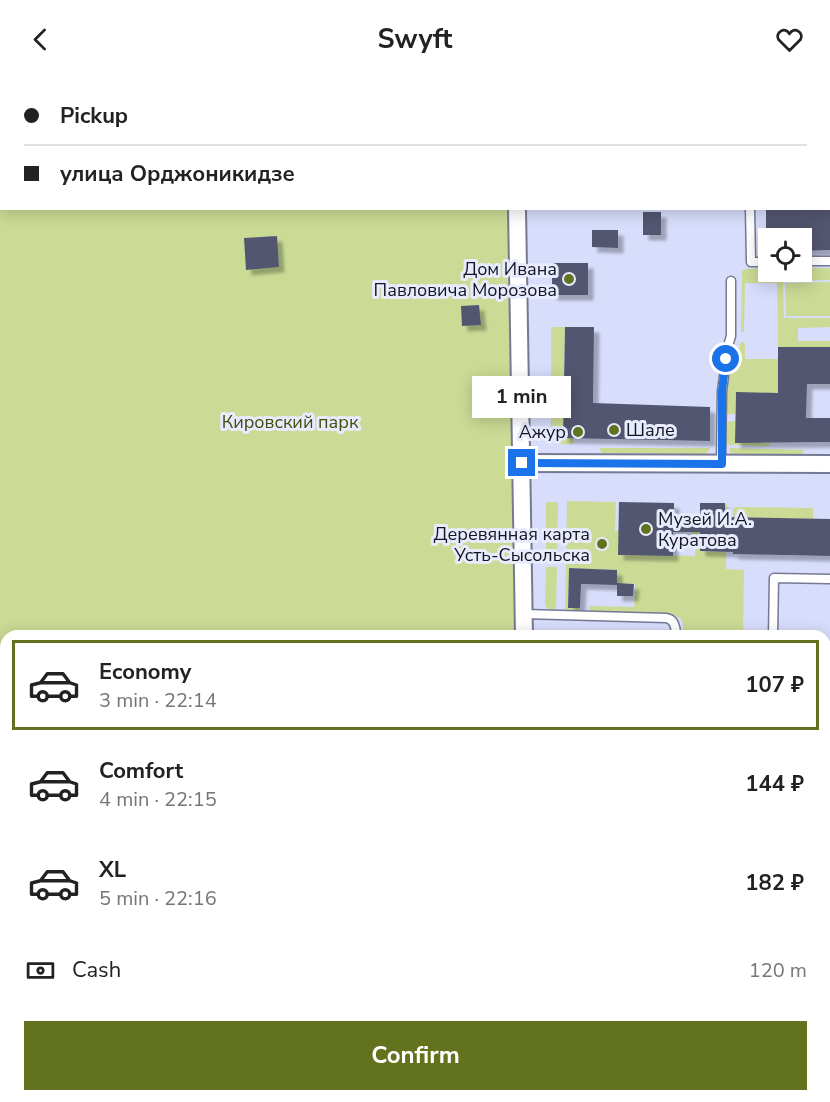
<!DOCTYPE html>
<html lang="en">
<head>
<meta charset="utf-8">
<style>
  body { margin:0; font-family:"Nunito Sans",sans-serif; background:#f2f2f2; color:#222; height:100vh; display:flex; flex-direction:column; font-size:22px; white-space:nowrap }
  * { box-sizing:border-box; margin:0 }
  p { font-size:20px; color:#767676 }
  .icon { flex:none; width:33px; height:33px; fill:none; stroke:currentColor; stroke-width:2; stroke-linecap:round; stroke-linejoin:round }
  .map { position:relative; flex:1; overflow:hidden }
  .sheet { position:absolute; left:0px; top:552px; width:831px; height:472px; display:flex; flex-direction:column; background:#fff; border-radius:18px 18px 0 0; box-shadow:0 3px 15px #0003 }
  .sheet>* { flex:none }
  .top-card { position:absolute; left:0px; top:0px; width:831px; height:132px; box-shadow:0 3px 15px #0003; display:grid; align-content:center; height:132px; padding:0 24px; background:#fff }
  .buttons { position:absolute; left:758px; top:150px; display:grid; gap:12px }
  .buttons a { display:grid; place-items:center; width:54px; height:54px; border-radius:0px; background:#fff; box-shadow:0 3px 15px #0003; font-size:30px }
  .end { position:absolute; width:27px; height:27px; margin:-14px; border:8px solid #1a73e8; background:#fff; box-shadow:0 0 0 3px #fff }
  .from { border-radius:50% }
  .bubble { position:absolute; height:42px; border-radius:0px; background:#fff; box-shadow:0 3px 15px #0003; font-size:20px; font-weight:700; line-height:42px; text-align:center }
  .top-card b { display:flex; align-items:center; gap:21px; height:57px; font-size:22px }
  .top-card b+b { border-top:2px solid #e0e0e0 }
  .top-card i { width:15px; height:15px; background:#222 }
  ul { padding:10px 0 0; list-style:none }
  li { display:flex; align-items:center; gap:18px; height:90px; margin:0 12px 9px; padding:0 12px; border:3px solid transparent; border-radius:0px }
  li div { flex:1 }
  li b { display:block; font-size:22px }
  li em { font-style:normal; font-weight:700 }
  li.current { border-color:#63721d }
  li>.icon { width:54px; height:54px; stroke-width:1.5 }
  .pay { display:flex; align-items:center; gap:15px; height:66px; padding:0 24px; font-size:22px }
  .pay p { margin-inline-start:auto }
  .cta { display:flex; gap:12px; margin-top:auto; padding:12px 24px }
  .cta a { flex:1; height:69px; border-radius:0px; background:#63721d; color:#fff; font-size:24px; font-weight:700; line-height:69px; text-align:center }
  header { display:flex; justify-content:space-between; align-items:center; height:78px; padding:0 24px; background:#fff; font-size:27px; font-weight:700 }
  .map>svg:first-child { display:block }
  .green { fill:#cbdb95 }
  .building { fill:#525770; filter:url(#shadow) }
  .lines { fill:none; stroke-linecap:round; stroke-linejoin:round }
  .lane-casing { stroke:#747994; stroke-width:11 }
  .street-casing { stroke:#747994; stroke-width:20 }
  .secondary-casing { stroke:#747994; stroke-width:26 }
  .lane { stroke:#fff; stroke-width:8 }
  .street { stroke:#fff; stroke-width:16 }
  .secondary { stroke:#fff; stroke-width:22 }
  .route { stroke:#1a73e8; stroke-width:8 }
  .poi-dot { fill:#63721d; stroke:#e7ebfd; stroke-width:2 }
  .labels { text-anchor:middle; stroke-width:6; stroke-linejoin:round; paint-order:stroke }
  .poi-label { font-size:18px; fill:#13151f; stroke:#e7ebfd; text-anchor:end }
  .park-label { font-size:18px; fill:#434e0c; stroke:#e7ebfd }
</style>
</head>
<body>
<header><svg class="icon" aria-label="back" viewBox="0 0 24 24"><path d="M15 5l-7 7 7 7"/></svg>Swyft<svg class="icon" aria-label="heart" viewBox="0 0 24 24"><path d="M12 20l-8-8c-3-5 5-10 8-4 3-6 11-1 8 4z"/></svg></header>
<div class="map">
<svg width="830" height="1024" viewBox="0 0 830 1024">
  <defs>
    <filter id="shadow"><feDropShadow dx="5.5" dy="5.5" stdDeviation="1.5" flood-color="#0004"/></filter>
  </defs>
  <rect width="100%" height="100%" fill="#d7ddfb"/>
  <g class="green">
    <polygon points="0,0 503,0 503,1 2,2 2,130 508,131 515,558 6,558 6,990 0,993"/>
    <polygon points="768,190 768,194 801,194 801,190 830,190 830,202 783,203 784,240 830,240 830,249 798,250 798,263 830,263 830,269 778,269 777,205 745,205 744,254 741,254 742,193 746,191"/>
    <polygon points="830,204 830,238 786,238 785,205"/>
    <polygon points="553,249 565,249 563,360 574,360 573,366 556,366 551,360 551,250"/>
    <path d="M 743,264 L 744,264 L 745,267 L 745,281 L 778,281 L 778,364 L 770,364 L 768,368 L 731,367 L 725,366 L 726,344 L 735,343 L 735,365 L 768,365 L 768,315 L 736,315 L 735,336 L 726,336 L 724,332 L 729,283 C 737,279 740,275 740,265 Z"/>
    <polygon points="599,370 710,370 708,374 705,376 602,375"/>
    <polygon points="729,370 805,372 801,376 731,376"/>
    <polygon points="567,423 616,424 615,453 619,453 619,477 636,477 637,461 655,477 695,478 696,461 692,457 692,454 700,454 700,473 724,474 725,426 727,426 726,491 744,492 743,558 682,558 683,546 681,541 673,536 589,534 589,528 634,529 635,506 617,505 617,492 569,490 568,529 580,530 580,532 578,535 565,534"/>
    <polygon points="548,424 557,424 558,426 557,478 550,477 546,474 546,425"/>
    <polygon points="736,429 813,430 813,441 733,440 733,431"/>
    <path d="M 546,489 L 557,489 L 556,531 C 552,531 547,532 545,527 Z"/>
  </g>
  <g class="building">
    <polygon points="766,130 830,130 830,172 801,173 801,160 766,160"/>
    <rect x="643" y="134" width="18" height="23"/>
    <polygon points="592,152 618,152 618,170 592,169"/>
    <polygon points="277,158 279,189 246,192 244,160"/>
    <rect x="552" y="185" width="36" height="32"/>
    <polygon points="479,227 481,247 462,248 461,228"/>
    <polygon points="565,249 594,249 593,325 710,329 710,363 563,360"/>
    <polygon points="778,269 830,269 830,306 807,306 806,340 830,340 830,364 735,365 736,314 778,315"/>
    <polygon points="619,424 674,425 674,439 700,439 700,425 725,425 725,439 830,441 830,478 733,476 733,474 700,473 700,454 673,454 673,478 618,477"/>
    <polygon points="569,490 617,492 617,505 634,506 633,518 617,518 617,507 581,506 580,530 568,530"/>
  </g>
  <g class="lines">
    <g class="lane-casing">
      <g id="lane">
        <polyline points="750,130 751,184 768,184"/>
        <polyline points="801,183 830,183"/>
        <polyline points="721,386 722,313 728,268 731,258 731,203"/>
        <path d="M 524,536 L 666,540 C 675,541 676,550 676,558"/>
        <polyline points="773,558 774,500 830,501"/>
        <polyline points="540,1018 546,1024"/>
        <polyline points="700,1018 700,1024"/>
      </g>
    </g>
    <g class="street-casing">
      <g id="street">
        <polyline points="511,0 511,2"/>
        <polyline points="517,130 524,558"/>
        <polyline points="522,385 830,386"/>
      </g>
    </g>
    <g class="secondary-casing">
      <g id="secondary">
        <polyline points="825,847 830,847"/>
        <polyline points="530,1024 530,1018"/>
      </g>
    </g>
    <use href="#lane" class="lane"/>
    <use href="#street" class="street"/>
    <use href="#secondary" class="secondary"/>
  </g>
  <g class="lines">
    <polyline class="route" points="522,385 722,386 722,313 726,281"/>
  </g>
  <g class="poi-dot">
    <circle cx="569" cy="201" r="6"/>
    <circle cx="614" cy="352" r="6"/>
    <circle cx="578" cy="354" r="6"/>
    <circle cx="646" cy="451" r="6"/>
    <circle cx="602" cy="466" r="6"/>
  </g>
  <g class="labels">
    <g class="poi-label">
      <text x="557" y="197">Дом Ивана<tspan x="557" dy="21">Павловича Морозова</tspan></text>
      <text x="626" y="358" text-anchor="start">Шале</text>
      <text x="566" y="360">Ажур</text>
      <text x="658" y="447" text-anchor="start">Музей И.А.<tspan x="658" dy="21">Куратова</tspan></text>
      <text x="590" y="462">Деревянная карта<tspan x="590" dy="21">Усть-Сысольска</tspan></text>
    </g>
    <g class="park-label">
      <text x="290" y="350">Кировский парк</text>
    </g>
  </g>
</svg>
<div class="buttons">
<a><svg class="icon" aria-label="locate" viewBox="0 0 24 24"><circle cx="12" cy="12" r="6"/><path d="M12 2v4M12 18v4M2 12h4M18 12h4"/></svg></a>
</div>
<i class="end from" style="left:726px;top:281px"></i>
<i class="end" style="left:522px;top:385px"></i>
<div class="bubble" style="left:472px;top:298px;width:99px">1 min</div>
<div class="top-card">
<b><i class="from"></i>Pickup</b>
<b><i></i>улица Орджоникидзе</b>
</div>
<section class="sheet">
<ul>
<li class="current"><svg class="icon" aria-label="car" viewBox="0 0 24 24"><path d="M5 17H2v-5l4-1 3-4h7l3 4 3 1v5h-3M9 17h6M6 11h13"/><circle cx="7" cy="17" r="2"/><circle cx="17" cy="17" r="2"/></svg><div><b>Economy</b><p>3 min · 22:14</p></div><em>107 ₽</em></li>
<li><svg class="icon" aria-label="car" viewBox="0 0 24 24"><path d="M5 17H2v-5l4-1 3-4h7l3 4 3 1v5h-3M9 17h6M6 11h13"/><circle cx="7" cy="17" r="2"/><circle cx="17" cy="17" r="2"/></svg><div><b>Comfort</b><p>4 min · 22:15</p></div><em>144 ₽</em></li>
<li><svg class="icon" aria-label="car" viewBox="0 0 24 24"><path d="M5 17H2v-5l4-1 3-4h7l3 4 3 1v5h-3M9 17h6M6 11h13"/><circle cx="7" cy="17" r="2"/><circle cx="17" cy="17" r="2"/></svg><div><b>XL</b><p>5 min · 22:16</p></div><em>182 ₽</em></li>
</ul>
<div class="pay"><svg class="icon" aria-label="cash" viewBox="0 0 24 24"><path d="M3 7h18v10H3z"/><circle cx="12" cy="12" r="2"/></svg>Cash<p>120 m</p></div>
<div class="cta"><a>Confirm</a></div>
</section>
</div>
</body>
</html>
